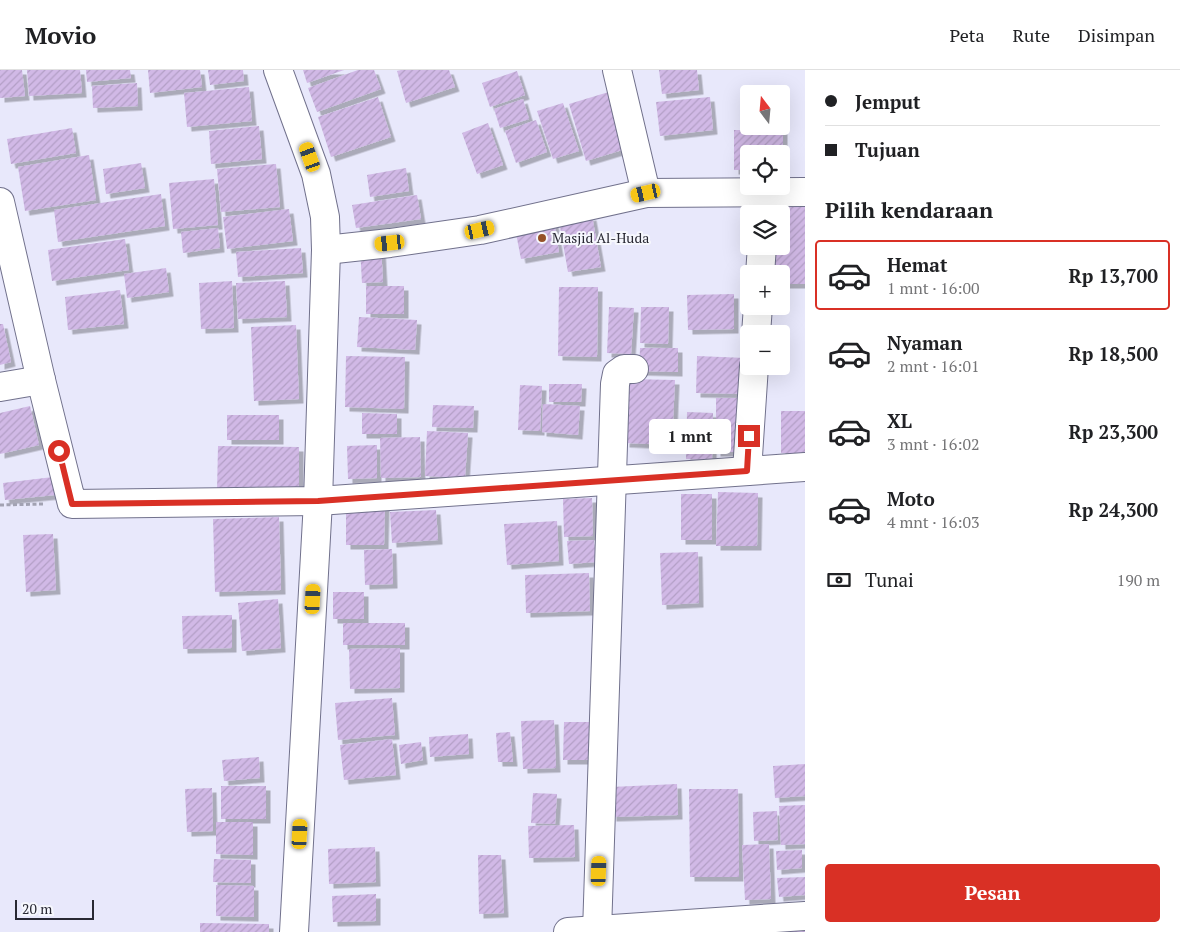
<!DOCTYPE html>
<html lang="id">
<head>
<meta charset="utf-8">
<style>
  body { margin:0; font-family:"PT Serif",serif; background:#f6f6f6; color:#202124; height:100vh; display:flex; flex-direction:column; font-size:19px; white-space:nowrap }
  * { box-sizing:border-box; margin:0 }
  p { font-size:16px; color:#757577 }
  .icon { flex:none; width:28px; height:28px; fill:none; stroke:currentColor; stroke-width:2; stroke-linecap:round; stroke-linejoin:round }
  .map { position:relative; flex:1; overflow:hidden }
  .sheet { display:flex; flex-direction:column; background:#fff; width:375px }
  .sheet>* { flex:none }
  .top-card { display:grid; align-content:center; height:110px; padding:0 20px; background:#fff }
  .needle { width:32px; rotate:344deg }
  .buttons { position:absolute; left:740px; top:15px; display:grid; gap:10px }
  .buttons a { display:grid; place-items:center; width:50px; height:50px; border-radius:5px; background:#fff; box-shadow:0 5px 20px #0002; font-size:25px }
  .scale { position:absolute; left:15px; bottom:12px; width:79px; box-sizing:border-box; padding-left:5px; border:2px solid #282833; border-top:0; font-size:14px; line-height:18px; white-space:nowrap; color:#282833; -webkit-text-stroke:4px #f6f7fd; paint-order:stroke }
  .end { position:absolute; width:22px; height:22px; margin:-11px; border:6px solid #d93025; background:#fff; box-shadow:0 0 0 2px #fff }
  .from { border-radius:50% }
  .bubble { position:absolute; height:35px; border-radius:5px; background:#fff; box-shadow:0 5px 20px #0002; font-size:16px; font-weight:700; line-height:35px; text-align:center }
  .car { position:absolute; width:15px; height:30px; margin:-15px -8px; border-radius:6px; box-shadow:0 0 4px 1px #0007; background:linear-gradient(#f5c518 24%,#345 0 40%,#f5c518 0 76%,#345 0 86%,#f5c518 0) }
  .top-card b { display:flex; align-items:center; gap:18px; height:48px; font-size:19px }
  .top-card b+b { border-top:1px solid #e0e0e0 }
  .top-card i { width:12px; height:12px; background:#202124 }
  ul { padding:0; list-style:none }
  li { display:flex; align-items:center; gap:15px; height:70px; margin:0 10px 8px; padding:0 10px; border:2px solid transparent; border-radius:5px }
  li div { flex:1 }
  li b { display:block; font-size:19px }
  li em { font-style:normal; font-weight:700 }
  li.active { border-color:#d93025 }
  li>.icon { width:45px; height:45px; stroke-width:1.5 }
  h2 { padding:0 20px; font-size:22px; line-height:60px }
  .pay { display:flex; align-items:center; gap:12px; height:55px; padding:0 20px; font-size:19px }
  .pay p { margin-inline-start:auto }
  .cta { display:flex; gap:10px; margin-top:auto; padding:10px 20px }
  .cta a { flex:1; height:58px; border-radius:5px; background:#d93025; color:#fff; font-size:20px; font-weight:700; line-height:58px; text-align:center }
  header { display:flex; align-items:center; gap:30px; box-sizing:border-box; height:70px; padding:0 25px; background:#fff; border-bottom:1px solid #e0e0e0 }
  header strong { font-size:24px }
  nav { display:flex; gap:28px; margin-inline-start:auto; font-size:18px }
  main { display:flex; flex:1; min-height:0 }
  .map>svg:first-child { display:block }
  .building { fill:url(#building-hatch); filter:url(#shadow) }
  .lines { fill:none; stroke-linecap:round; stroke-linejoin:round }
  .minor-casing { stroke:#71718c; stroke-width:30 }
  .path { stroke:#a2a2b2; stroke-width:3; stroke-dasharray:4 2.5; stroke-linecap:butt }
  .minor { stroke:#fff; stroke-width:28 }
  .route { stroke:#d93025; stroke-width:6 }
  .poi-dot { fill:#965128; stroke:#f6f7fd; stroke-width:2 }
  .labels { text-anchor:middle; stroke-width:4; stroke-linejoin:round; paint-order:stroke }
  .poi-label { font-size:14px; fill:#282833; stroke:#f6f7fd; text-anchor:start }
</style>
</head>
<body>
<header>
<strong>Movio</strong>
<nav><a>Peta</a><a>Rute</a><a>Disimpan</a></nav>
</header>
<main>
<div class="map">
<svg width="805" height="862" viewBox="0 0 805 862">
  <defs>
    <pattern id="building-hatch" width="6" height="6" patternUnits="userSpaceOnUse" patternTransform="scale(1.25)"><rect width="6" height="6" fill="#d1b9e6"/><path d="M-1 1l2-2M0 6l6-6M5 7l2-2" fill="none" stroke="#b39fc6"/></pattern>
    <filter id="shadow"><feDropShadow dx="4.5" dy="4.5" stdDeviation="0" flood-color="#0004"/></filter>
  </defs>
  <rect width="100%" height="100%" fill="#e8e8fb"/>
  <g class="building">
    <polygon points="0,0 22,0 25,26 0,28"/>
    <polygon points="27,0 80,0 82,23 29,26"/>
    <polygon points="86,0 130,0 131,8 87,12"/>
    <polygon points="148,0 200,0 202,17 150,23"/>
    <polygon points="208,0 243,0 244,11 210,15"/>
    <polygon points="303,0 344,0 307,13"/>
    <polygon points="358,0 374,0 381,19 317,42 308,18"/>
    <polygon points="401,0 449,0 455,17 406,33 397,1"/>
    <polygon points="659,0 697,0 699,20 662,24"/>
    <polygon points="517,1 525,25 490,37 482,13"/>
    <polygon points="137,13 138,36 93,38 92,16"/>
    <polygon points="249,17 252,51 187,57 184,23"/>
    <polygon points="612,21 629,78 586,91 569,34"/>
    <polygon points="378,27 391,67 331,87 318,47"/>
    <polygon points="710,27 713,60 660,66 656,32"/>
    <polygon points="523,29 529,49 500,58 494,39"/>
    <polygon points="563,33 579,81 553,89 537,41"/>
    <polygon points="536,50 547,82 516,93 505,61"/>
    <polygon points="488,53 503,95 477,104 462,63"/>
    <polygon points="259,56 262,89 211,94 209,61"/>
    <polygon points="72,58 76,83 11,94 7,69"/>
    <polygon points="734,60 783,60 783,84 749,84 749,100 734,100"/>
    <polygon points="89,85 96,130 25,141 18,97"/>
    <polygon points="141,93 145,118 106,124 103,99"/>
    <polygon points="276,94 280,137 221,142 217,99"/>
    <polygon points="406,98 409,121 370,127 367,105"/>
    <polygon points="214,109 218,155 173,159 169,113"/>
    <polygon points="161,124 165,156 58,172 54,140"/>
    <polygon points="417,125 421,149 356,158 352,135"/>
    <polygon points="767,134 805,134 805,214 781,214 781,204 766,204 766,176 781,176 781,144 766,144"/>
    <polygon points="289,139 293,171 227,179 223,147"/>
    <polygon points="553,146 559,182 521,189 514,153"/>
    <polygon points="592,146 601,197 568,202 559,151"/>
    <polygon points="218,158 220,178 183,183 181,162"/>
    <polygon points="125,169 129,200 52,211 48,180"/>
    <polygon points="381,176 383,212 362,213 360,178"/>
    <polygon points="301,178 303,203 238,207 236,182"/>
    <polygon points="166,198 169,222 127,228 124,204"/>
    <polygon points="232,211 234,258 201,259 199,213"/>
    <polygon points="285,211 287,247 238,249 236,213"/>
    <rect x="366" y="216" width="38" height="28"/>
    <polygon points="559,217 598,217 597,287 558,286"/>
    <polygon points="120,220 124,254 68,260 65,227"/>
    <polygon points="734,224 734,259 688,260 687,225"/>
    <polygon points="609,237 634,238 631,284 607,283"/>
    <polygon points="641,237 669,237 668,274 640,273"/>
    <polygon points="359,247 417,250 415,280 357,277"/>
    <polygon points="0,254 3,254 11,292 0,295"/>
    <polygon points="296,255 299,329 254,331 251,257"/>
    <polygon points="640,278 678,278 678,302 639,301"/>
    <polygon points="346,286 405,287 404,339 345,337"/>
    <polygon points="697,286 746,288 744,324 696,323"/>
    <polygon points="627,309 675,310 672,375 625,373"/>
    <polygon points="549,314 582,314 581,332 549,332"/>
    <polygon points="520,315 542,316 540,361 518,360"/>
    <polygon points="716,328 744,328 743,382 716,382"/>
    <polygon points="543,334 580,336 578,365 542,362"/>
    <polygon points="433,335 474,336 473,358 432,357"/>
    <polygon points="30,336 39,375 0,384 0,343"/>
    <rect x="781" y="341" width="24" height="42"/>
    <polygon points="687,342 713,343 712,390 686,389"/>
    <polygon points="362,343 397,344 397,364 362,364"/>
    <rect x="227" y="345" width="52" height="25"/>
    <polygon points="427,361 468,363 465,408 425,406"/>
    <polygon points="420,367 421,407 381,408 380,368"/>
    <polygon points="377,375 377,408 348,409 347,376"/>
    <polygon points="218,376 299,377 299,422 217,421"/>
    <polygon points="53,407 55,425 5,430 3,413"/>
    <polygon points="718,422 758,423 757,476 716,476"/>
    <rect x="681" y="424" width="31" height="46"/>
    <polygon points="592,428 593,466 564,467 563,429"/>
    <polygon points="385,435 384,475 346,475 346,436"/>
    <polygon points="436,440 438,470 392,473 390,442"/>
    <polygon points="279,447 281,520 215,522 213,449"/>
    <polygon points="557,451 559,491 507,495 504,454"/>
    <polygon points="53,464 56,520 26,522 23,465"/>
    <polygon points="594,470 596,492 569,494 567,471"/>
    <polygon points="392,479 393,514 365,515 364,480"/>
    <polygon points="698,482 699,533 662,535 660,483"/>
    <polygon points="589,503 590,541 526,543 525,505"/>
    <rect x="333" y="522" width="31" height="27"/>
    <polygon points="278,529 281,578 242,581 238,533"/>
    <polygon points="232,545 232,578 183,579 182,546"/>
    <rect x="343" y="553" width="62" height="22"/>
    <polygon points="400,578 400,618 350,619 349,579"/>
    <polygon points="392,628 395,665 338,670 335,633"/>
    <polygon points="554,650 556,698 523,699 521,651"/>
    <polygon points="564,652 593,652 593,690 563,690"/>
    <polygon points="510,662 513,692 498,692 496,663"/>
    <polygon points="468,664 469,684 430,687 429,667"/>
    <polygon points="392,669 396,705 344,710 340,675"/>
    <polygon points="421,672 423,690 401,694 399,675"/>
    <polygon points="259,687 260,708 224,711 222,690"/>
    <polygon points="805,694 805,726 775,728 773,696"/>
    <polygon points="677,714 678,745 612,747 611,717"/>
    <rect x="221" y="716" width="45" height="33"/>
    <polygon points="212,718 213,761 187,762 185,719"/>
    <polygon points="689,719 738,719 739,807 690,807"/>
    <polygon points="533,723 557,724 555,754 531,753"/>
    <polygon points="805,735 805,774 781,775 779,736"/>
    <polygon points="777,741 778,770 754,771 753,742"/>
    <polygon points="216,752 253,752 253,785 216,784"/>
    <polygon points="574,755 575,787 529,788 528,756"/>
    <polygon points="769,774 771,829 745,830 742,775"/>
    <polygon points="375,777 376,812 329,814 328,779"/>
    <polygon points="802,780 802,798 777,800 776,781"/>
    <polygon points="478,785 501,785 504,843 479,844"/>
    <polygon points="214,789 251,790 251,813 213,812"/>
    <polygon points="805,807 805,825 779,827 777,808"/>
    <polygon points="216,815 254,816 254,847 216,846"/>
    <polygon points="376,824 376,851 333,852 332,826"/>
    <polygon points="200,853 269,854 269,862 200,862"/>
    <polygon points="772,856 805,857 805,862 772,862"/>
  </g>
  <g class="lines">
    <g class="minor-casing">
      <g id="minor">
        <polyline points="278,0 316,104 325,147 326,180 318,431 294,862"/>
        <polyline points="617,0 646,123"/>
        <polyline points="0,132 41,310 72,434 318,431 805,397"/>
        <polyline points="326,180 390,173 480,160 646,123 805,122"/>
        <polyline points="760,204 762,176"/>
        <polyline points="756,264 758,236"/>
        <polyline points="0,317 41,310"/>
        <polyline points="747,401 754,296"/>
        <polyline points="568,862 805,846"/>
        <polyline points="597,862 615,314 617,304 624,299 634,299"/>
      </g>
    </g>
    <polyline class="path" points="0,435 44,434"/>
    <use href="#minor" class="minor"/>
  </g>
  <g class="lines">
    <polyline class="route" points="59,381 72,434 318,431 747,401 749,366"/>
  </g>
  <circle class="poi-dot" cx="542" cy="168" r="5"/>
  <g class="labels">
    <g class="poi-label">
      <text x="552" y="173">Masjid Al-Huda</text>
    </g>
  </g>
</svg>
<div class="buttons">
<a><svg class="needle" viewBox="-14 -14 28 28"><path d="M0-13l5 13h-10z" fill="#e53935"/><path d="M0 13l5-13h-10z" fill="#757577"/></svg></a>
<a><svg class="icon" aria-label="locate" viewBox="0 0 24 24"><circle cx="12" cy="12" r="6"/><path d="M12 2v4M12 18v4M2 12h4M18 12h4"/></svg></a>
<a><svg class="icon" aria-label="layers" viewBox="0 0 24 24"><path d="M12 4l9 5-9 5-9-5zM3 14l9 5 9-5"/></svg></a>
<a>+</a>
<a>−</a>
</div>
<div class="scale">20 m</div>
<i class="end from" style="left:59px;top:381px"></i>
<i class="end" style="left:749px;top:366px"></i>
<div class="bubble" style="left:649px;top:349px;width:82px">1 mnt</div>
<i class="car" style="left:310px;top:87px;rotate:340deg"></i>
<i class="car" style="left:646px;top:123px;rotate:257deg"></i>
<i class="car" style="left:480px;top:160px;rotate:77deg"></i>
<i class="car" style="left:390px;top:173px;rotate:264deg"></i>
<i class="car" style="left:313px;top:529px;rotate:3deg"></i>
<i class="car" style="left:300px;top:764px;rotate:3deg"></i>
<i class="car" style="left:599px;top:801px;rotate:2deg"></i>
</div>
<section class="sheet">
<div class="top-card">
<b><i class="from"></i>Jemput</b>
<b><i></i>Tujuan</b>
</div>
<h2>Pilih kendaraan</h2>
<ul>
<li class="active"><svg class="icon" aria-label="car" viewBox="0 0 24 24"><path d="M5 17H2v-5l4-1 3-4h7l3 4 3 1v5h-3M9 17h6M6 11h13"/><circle cx="7" cy="17" r="2"/><circle cx="17" cy="17" r="2"/></svg><div><b>Hemat</b><p>1 mnt · 16:00</p></div><em>Rp 13,700</em></li>
<li><svg class="icon" aria-label="car" viewBox="0 0 24 24"><path d="M5 17H2v-5l4-1 3-4h7l3 4 3 1v5h-3M9 17h6M6 11h13"/><circle cx="7" cy="17" r="2"/><circle cx="17" cy="17" r="2"/></svg><div><b>Nyaman</b><p>2 mnt · 16:01</p></div><em>Rp 18,500</em></li>
<li><svg class="icon" aria-label="car" viewBox="0 0 24 24"><path d="M5 17H2v-5l4-1 3-4h7l3 4 3 1v5h-3M9 17h6M6 11h13"/><circle cx="7" cy="17" r="2"/><circle cx="17" cy="17" r="2"/></svg><div><b>XL</b><p>3 mnt · 16:02</p></div><em>Rp 23,300</em></li>
<li><svg class="icon" aria-label="car" viewBox="0 0 24 24"><path d="M5 17H2v-5l4-1 3-4h7l3 4 3 1v5h-3M9 17h6M6 11h13"/><circle cx="7" cy="17" r="2"/><circle cx="17" cy="17" r="2"/></svg><div><b>Moto</b><p>4 mnt · 16:03</p></div><em>Rp 24,300</em></li>
</ul>
<div class="pay"><svg class="icon" aria-label="cash" viewBox="0 0 24 24"><path d="M3 7h18v10H3z"/><circle cx="12" cy="12" r="2"/></svg>Tunai<p>190 m</p></div>
<div class="cta"><a>Pesan</a></div>
</section>
</main>
</body>
</html>
